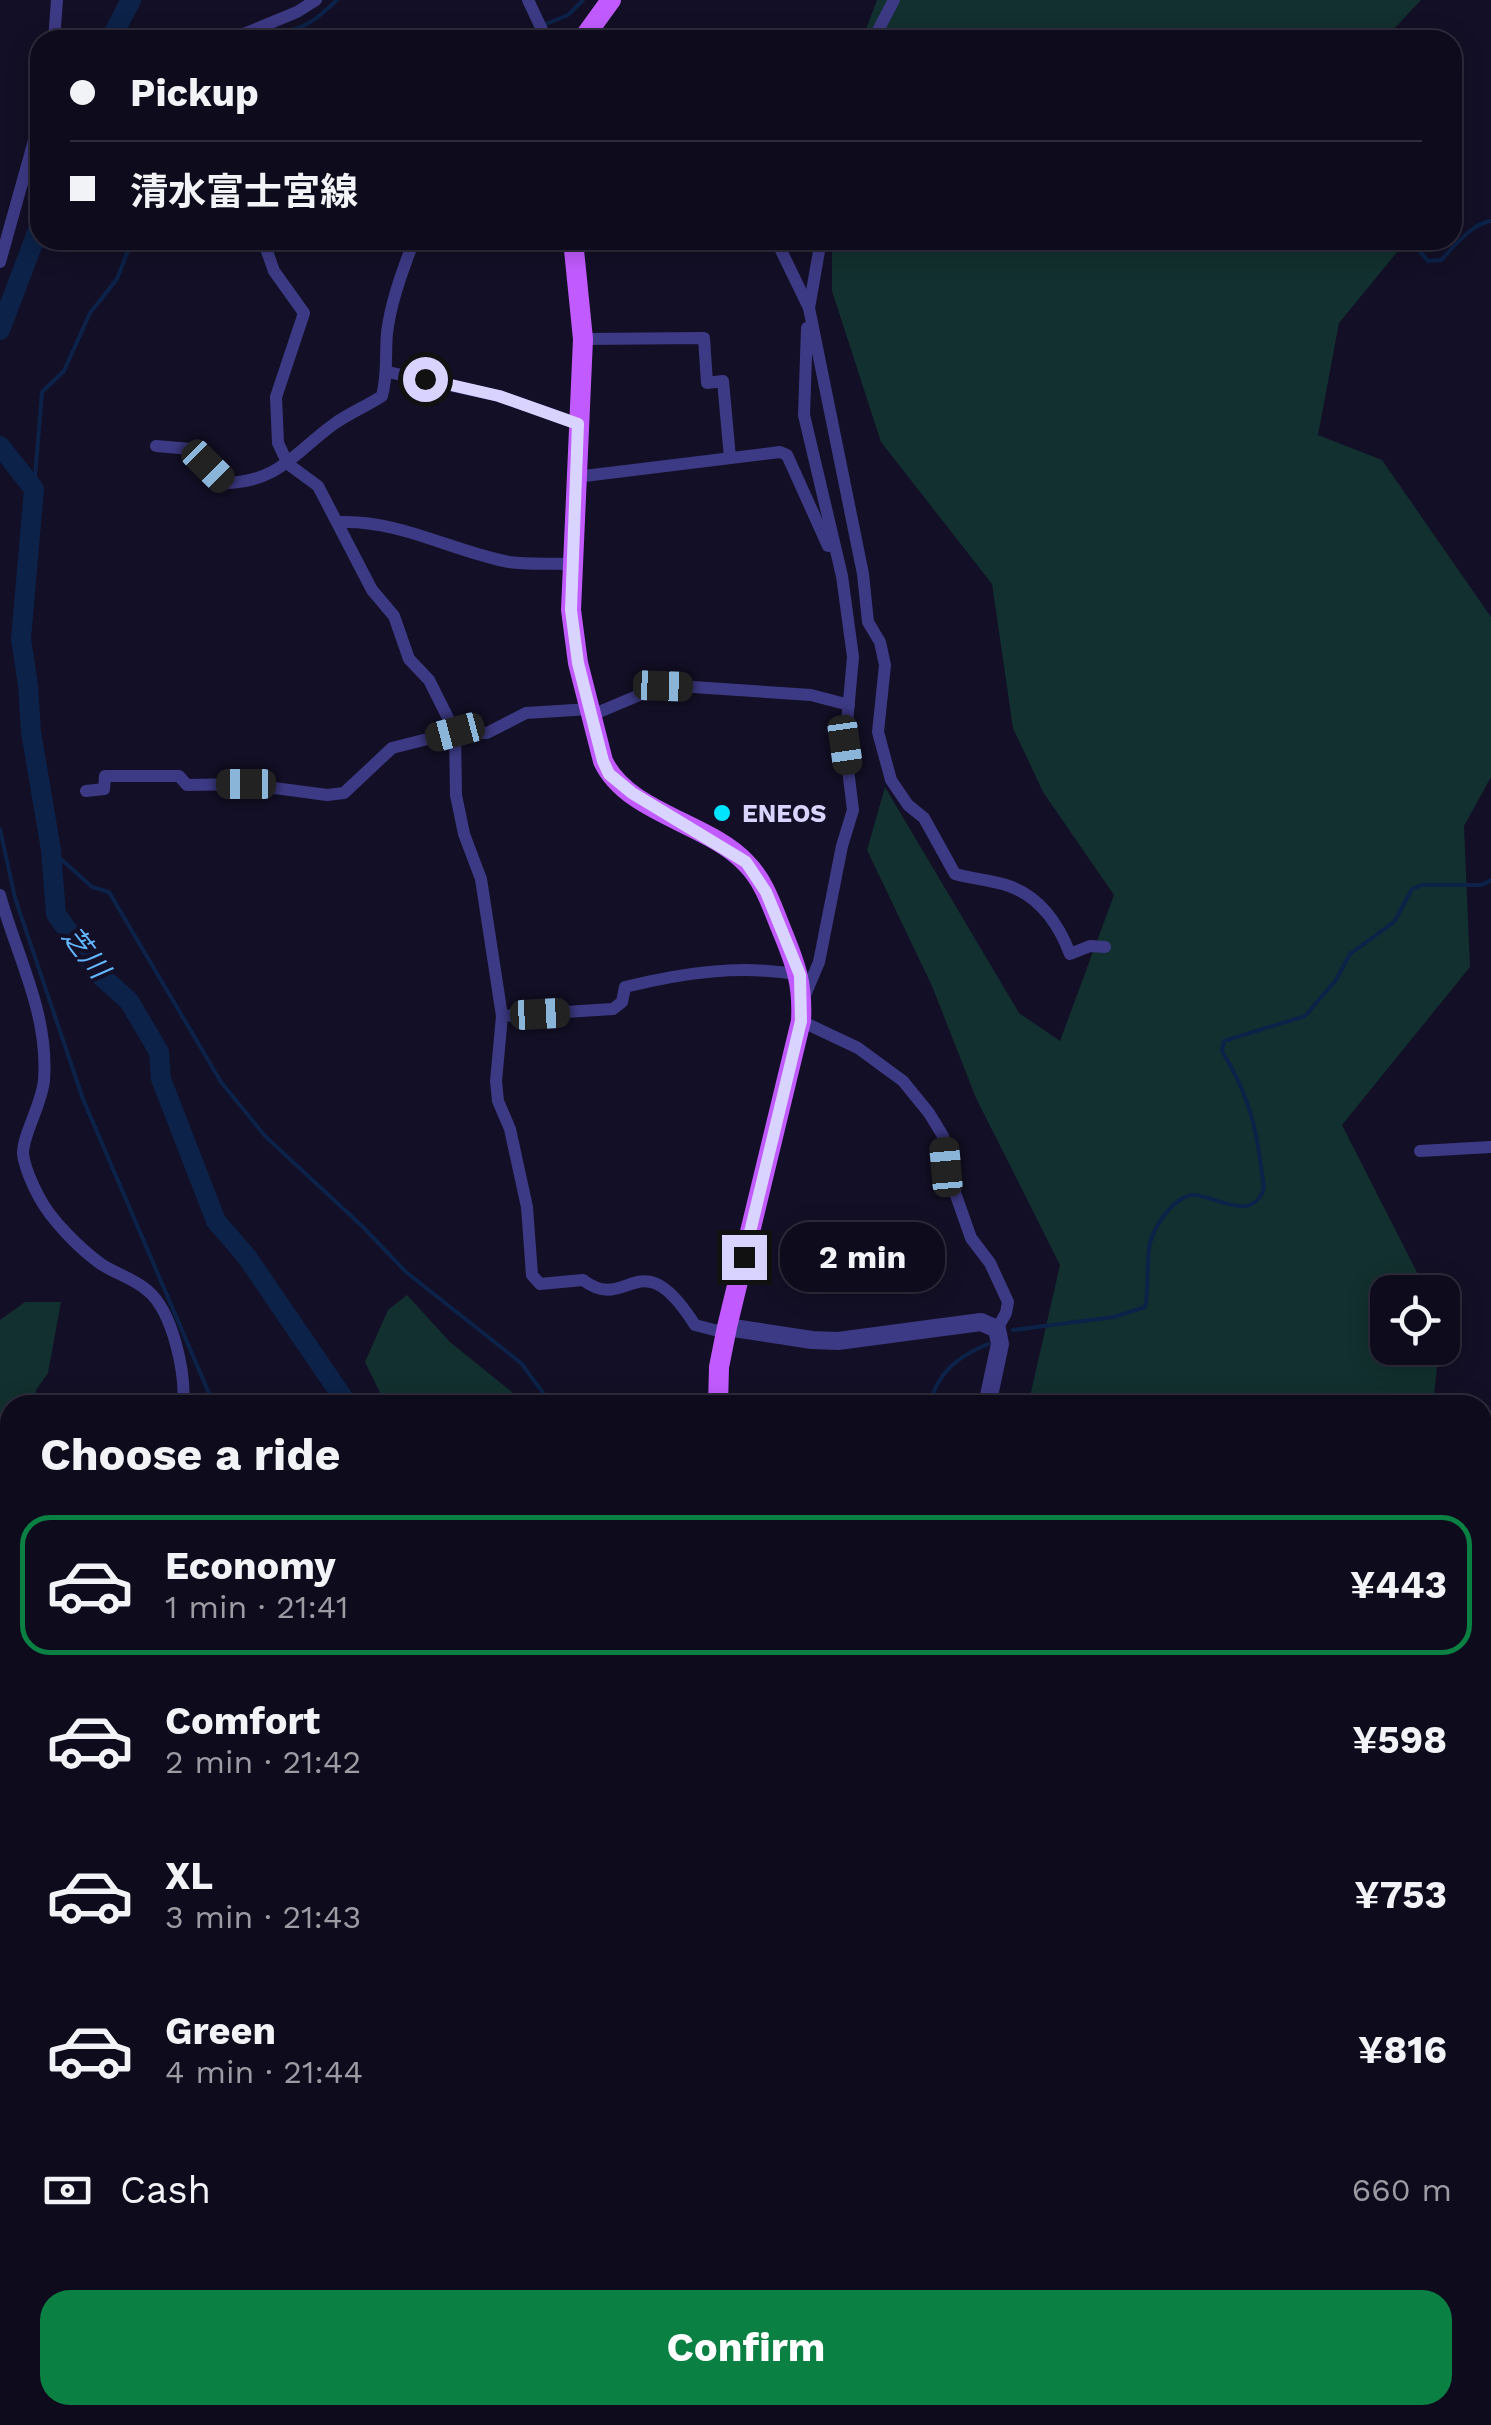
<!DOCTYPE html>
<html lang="en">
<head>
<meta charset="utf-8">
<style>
  body { margin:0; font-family:"Work Sans","Noto Sans JP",sans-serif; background:#171425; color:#f1f3f6; height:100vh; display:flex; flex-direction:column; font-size:38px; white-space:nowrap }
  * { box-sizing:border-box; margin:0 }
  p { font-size:32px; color:#9b9ba3 }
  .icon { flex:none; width:55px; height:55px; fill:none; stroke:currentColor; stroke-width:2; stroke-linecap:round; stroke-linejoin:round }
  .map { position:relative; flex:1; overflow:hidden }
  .drawer { position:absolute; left:0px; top:1395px; width:1492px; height:1030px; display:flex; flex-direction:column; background:#0e0b1c; border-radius:30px 30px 0 0; box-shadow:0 5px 25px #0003,0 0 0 2px #2e2b3b }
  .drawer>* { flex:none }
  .guide { position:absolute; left:30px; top:30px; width:1432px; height:220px; border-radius:30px; box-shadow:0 5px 25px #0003,0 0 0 2px #2e2b3b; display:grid; align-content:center; height:220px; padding:0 40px; background:#0e0b1c }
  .fabs { position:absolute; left:1370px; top:1275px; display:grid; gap:20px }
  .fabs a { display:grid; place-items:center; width:90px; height:90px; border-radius:20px; background:#0e0b1c; box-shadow:0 5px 25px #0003,0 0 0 2px #2e2b3b; font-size:50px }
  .end { position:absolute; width:45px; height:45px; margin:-22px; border:12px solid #d9d4ff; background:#111; box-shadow:0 0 0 5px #111 }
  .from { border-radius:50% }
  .bubble { position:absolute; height:70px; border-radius:30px; background:#0e0b1c; box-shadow:0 5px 25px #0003,0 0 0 2px #2e2b3b; font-size:32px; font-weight:700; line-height:70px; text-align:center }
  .car { position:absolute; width:30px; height:60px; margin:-30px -15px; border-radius:12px; box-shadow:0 0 8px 2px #0007; background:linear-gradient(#222 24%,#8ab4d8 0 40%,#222 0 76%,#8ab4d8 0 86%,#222 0) }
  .guide b { display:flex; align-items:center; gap:35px; height:95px; font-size:38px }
  .guide b+b { border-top:2px solid #2e2b3b }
  .guide i { width:25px; height:25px; background:#f1f3f6 }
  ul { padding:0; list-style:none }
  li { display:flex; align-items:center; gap:30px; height:140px; margin:0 20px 15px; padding:0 20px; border:5px solid transparent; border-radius:30px }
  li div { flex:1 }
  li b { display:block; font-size:38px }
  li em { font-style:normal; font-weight:700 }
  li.current { border-color:#0b8043 }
  li>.icon { width:90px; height:90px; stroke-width:1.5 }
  h2 { padding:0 40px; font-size:45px; line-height:120px }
  .pay { display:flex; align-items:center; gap:25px; height:110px; padding:0 40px; font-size:38px }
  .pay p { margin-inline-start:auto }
  .action { display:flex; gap:20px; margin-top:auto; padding:20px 40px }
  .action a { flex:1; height:115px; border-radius:30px; background:#0b8043; color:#fff; font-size:40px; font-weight:700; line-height:115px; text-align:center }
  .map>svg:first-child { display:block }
  .green { fill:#12302f }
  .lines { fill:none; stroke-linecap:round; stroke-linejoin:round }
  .stream { stroke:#0c2248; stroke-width:4 }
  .river { stroke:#0c2248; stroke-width:20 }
  .minor { stroke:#3d3a85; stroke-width:12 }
  .tertiary { stroke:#3d3a85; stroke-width:18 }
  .primary { stroke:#c25bff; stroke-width:20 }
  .route { stroke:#d9d4ff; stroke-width:12 }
  .poi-dot { fill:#00e5ff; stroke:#130f26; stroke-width:4 }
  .labels { text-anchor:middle; stroke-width:8; stroke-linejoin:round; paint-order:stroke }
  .poi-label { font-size:25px; font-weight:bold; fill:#d9d4ff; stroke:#130f26; text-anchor:start }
  .water-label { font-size:28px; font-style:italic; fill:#62b6ff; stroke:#130f26 }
</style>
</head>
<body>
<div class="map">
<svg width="1491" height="2425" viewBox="0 0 1491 2425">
  <rect width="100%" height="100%" fill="#130f26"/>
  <g class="green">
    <polygon points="877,0 1421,0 1392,31 1394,40 862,40"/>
    <polygon points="832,240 1407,240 1339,323 1318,435 1382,460 1491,617 1491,777 1464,826 1470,967 1342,1125 1427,1292 1388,1292 1388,1348 1439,1348 1433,1405 1028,1405 1060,1265 976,1098 932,986 867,850 885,787 1019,1013 1060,1041 1114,895 1043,792 1013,728 992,584 881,442 832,291"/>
    <polygon points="407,1295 450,1342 528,1405 386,1405 365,1362 388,1310"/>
    <polygon points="25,1302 61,1302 48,1373 36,1390 35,1405 10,1405 10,1533 0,1486 0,1320"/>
    <polygon points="1491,1966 1491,2425 1459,2425 1455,2415 1482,2415 1482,1976"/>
    <polygon points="0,2053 10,2067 10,2415 176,2415 175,2425 0,2425"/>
    <polygon points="907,2415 1199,2415 1198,2425 732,2425 744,2421 902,2423"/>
  </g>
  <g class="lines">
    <g class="stream">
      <polyline points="546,24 568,15 583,0"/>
      <polyline points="277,34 291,40"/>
      <path d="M 263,40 C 273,32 283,33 295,29 C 312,24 324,12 337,0"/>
      <polyline points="385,40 439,32 505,39 537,29"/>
      <path d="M 1410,240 L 1428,261 L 1441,260 C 1455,246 1471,224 1491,221"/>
      <polyline points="34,489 42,392 64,371 90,313 117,279 132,240"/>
      <polyline points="0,829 15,898 83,1099 214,1405"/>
      <polyline points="51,850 92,887 109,892 221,1082 265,1136 362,1226 406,1272 521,1363 552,1405"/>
      <path d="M 1013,1330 L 1114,1317 L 1145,1307 C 1150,1286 1145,1252 1152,1237 C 1158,1221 1177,1194 1195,1195 C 1218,1197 1253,1223 1264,1188 C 1257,1132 1252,1100 1222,1051 L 1224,1041 L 1305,1016 L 1336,980 L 1350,954 L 1394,922 L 1412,889 L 1422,885 L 1482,885 L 1491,880"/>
      <path d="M 929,1405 C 938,1372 957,1357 988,1344"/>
      <polyline points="1482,1821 1491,1804"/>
      <polyline points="995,2425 1000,2415"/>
    </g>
    <g class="river">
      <polyline points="110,40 131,0"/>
      <polyline points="0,330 40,225"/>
      <polyline points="0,446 34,489 21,639 28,685 31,732 51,850 56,914 100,975 129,1001 159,1052 161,1079 216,1221 247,1257 348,1405"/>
      <polyline points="669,2425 693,2415"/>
    </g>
    <g class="minor">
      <polyline points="528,0 545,36 544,40"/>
      <polyline points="54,40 57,0"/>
      <polyline points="229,40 297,12 316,0"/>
      <polyline points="873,40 894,0"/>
      <path d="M 263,240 L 274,271 L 304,313 L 276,397 L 278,443 L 288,464 L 318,486 L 372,590 L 394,616 L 409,659 L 429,680 L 455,732 L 456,795 L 464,834 L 481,879 L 502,1016 L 496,1081 L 498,1101 L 510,1129 L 527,1207 L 532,1275 L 540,1284 L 583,1280 C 629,1315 639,1237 695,1325 L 726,1333"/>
      <path d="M 776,240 L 809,308 L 863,574 L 868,622 L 880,642 L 885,665 L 878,732 L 891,780 L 908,805 L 924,818 L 955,874 C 972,879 992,880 1009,886 C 1040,897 1059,925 1070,954 L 1090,946 L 1105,947"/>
      <polyline points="0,262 40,119"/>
      <polyline points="809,308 821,240"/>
      <polyline points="583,339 704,338 707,383 723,381 730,458"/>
      <polyline points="388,372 499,396 579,424"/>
      <path d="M 156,446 L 191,449 L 225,483 C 279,482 294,453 334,424 C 349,413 367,406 382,396 C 388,374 385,355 387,333 C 391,300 403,270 414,240"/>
      <polyline points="576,477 780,452 787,455 828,546"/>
      <path d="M 340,522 C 400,520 451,551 509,562 C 529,565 552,563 572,564"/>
      <polyline points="592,715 663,685 811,695 849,705"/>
      <polyline points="86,791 104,789 105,776 179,776 187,785 245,784 327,795 344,793 392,748 455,732 487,733 526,713 590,709"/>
      <path d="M 0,895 C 17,957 49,1014 44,1080 C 42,1104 23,1134 23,1153 C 24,1166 33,1186 39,1197 C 51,1220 80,1249 101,1264 C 116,1274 135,1279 148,1291 C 173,1312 186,1374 183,1405"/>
      <polyline points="803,1000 819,962 842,846 853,810 845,745 853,657 842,576 804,415 807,328"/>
      <path d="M 502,1016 L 613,1009 L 622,1002 L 625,987 C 682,973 741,964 800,975"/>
      <polyline points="801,1021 858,1048 903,1081 929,1113 943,1136 946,1167 971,1238 990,1263 1008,1302 1006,1313 997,1329"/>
      <polyline points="1420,1151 1491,1147"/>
      <polyline points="0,1788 10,1784"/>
      <polyline points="1482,2307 1491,2311"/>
      <polyline points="271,2415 272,2425"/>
      <polyline points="476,2415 478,2425"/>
      <polyline points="1379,2415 1381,2425"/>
    </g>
    <g class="tertiary">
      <polyline points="727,1327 812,1340 838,1341 981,1322 997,1329 1000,1344 987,1405"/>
      <polyline points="1482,1578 1491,1575"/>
    </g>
    <g class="primary">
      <polyline points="582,40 611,0"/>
      <path d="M 573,240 L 583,339 L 571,610 L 578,663 L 603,761 C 627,813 709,823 746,863 C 765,882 772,907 782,931 C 796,965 803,984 801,1021 L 727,1327 L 719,1367 L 718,1405"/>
      <polyline points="539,2425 542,2415"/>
    </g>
  </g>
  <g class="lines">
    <polyline class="route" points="425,379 499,396 578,424 571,610 578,663 603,761 609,774 632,793 746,862 766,892 800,975 801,1021 744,1257"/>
  </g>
  <circle class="poi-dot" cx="722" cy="813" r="10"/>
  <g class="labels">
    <g class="poi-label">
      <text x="742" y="822">ENEOS</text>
    </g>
    <g class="water-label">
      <text transform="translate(86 952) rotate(52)" y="10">芝川</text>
    </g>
  </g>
</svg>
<div class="fabs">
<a><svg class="icon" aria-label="locate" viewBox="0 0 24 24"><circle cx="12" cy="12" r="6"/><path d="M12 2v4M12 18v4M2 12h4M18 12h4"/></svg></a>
</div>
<i class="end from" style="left:425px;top:379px"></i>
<i class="end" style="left:744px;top:1257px"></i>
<div class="bubble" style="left:780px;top:1222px;width:165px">2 min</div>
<i class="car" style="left:208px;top:466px;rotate:135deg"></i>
<i class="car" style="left:663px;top:686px;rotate:92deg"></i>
<i class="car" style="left:455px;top:732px;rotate:255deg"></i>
<i class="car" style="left:845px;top:745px;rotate:172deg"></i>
<i class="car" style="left:246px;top:784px;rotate:270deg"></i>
<i class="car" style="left:540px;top:1014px;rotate:87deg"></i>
<i class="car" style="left:946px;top:1167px;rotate:355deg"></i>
<div class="guide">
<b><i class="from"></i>Pickup</b>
<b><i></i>清水富士宮線</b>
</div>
<section class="drawer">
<h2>Choose a ride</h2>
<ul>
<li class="current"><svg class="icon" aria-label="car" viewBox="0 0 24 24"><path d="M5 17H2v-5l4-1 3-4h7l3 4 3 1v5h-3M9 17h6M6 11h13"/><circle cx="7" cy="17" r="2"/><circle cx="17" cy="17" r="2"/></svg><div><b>Economy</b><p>1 min · 21:41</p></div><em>¥443</em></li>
<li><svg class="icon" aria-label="car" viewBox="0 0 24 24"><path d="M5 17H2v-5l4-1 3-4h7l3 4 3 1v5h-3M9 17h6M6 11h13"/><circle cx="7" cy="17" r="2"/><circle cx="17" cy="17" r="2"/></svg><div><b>Comfort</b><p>2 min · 21:42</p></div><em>¥598</em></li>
<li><svg class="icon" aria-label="car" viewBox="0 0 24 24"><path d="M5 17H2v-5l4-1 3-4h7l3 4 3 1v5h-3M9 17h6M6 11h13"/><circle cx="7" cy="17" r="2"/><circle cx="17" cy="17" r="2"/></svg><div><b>XL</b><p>3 min · 21:43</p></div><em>¥753</em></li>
<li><svg class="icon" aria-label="car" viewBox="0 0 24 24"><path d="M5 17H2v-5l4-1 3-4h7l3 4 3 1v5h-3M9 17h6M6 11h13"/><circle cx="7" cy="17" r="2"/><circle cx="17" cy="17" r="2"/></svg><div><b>Green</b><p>4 min · 21:44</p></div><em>¥816</em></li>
</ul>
<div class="pay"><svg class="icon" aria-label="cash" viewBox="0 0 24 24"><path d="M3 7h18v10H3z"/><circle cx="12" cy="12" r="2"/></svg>Cash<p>660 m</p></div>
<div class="action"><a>Confirm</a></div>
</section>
</div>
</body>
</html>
